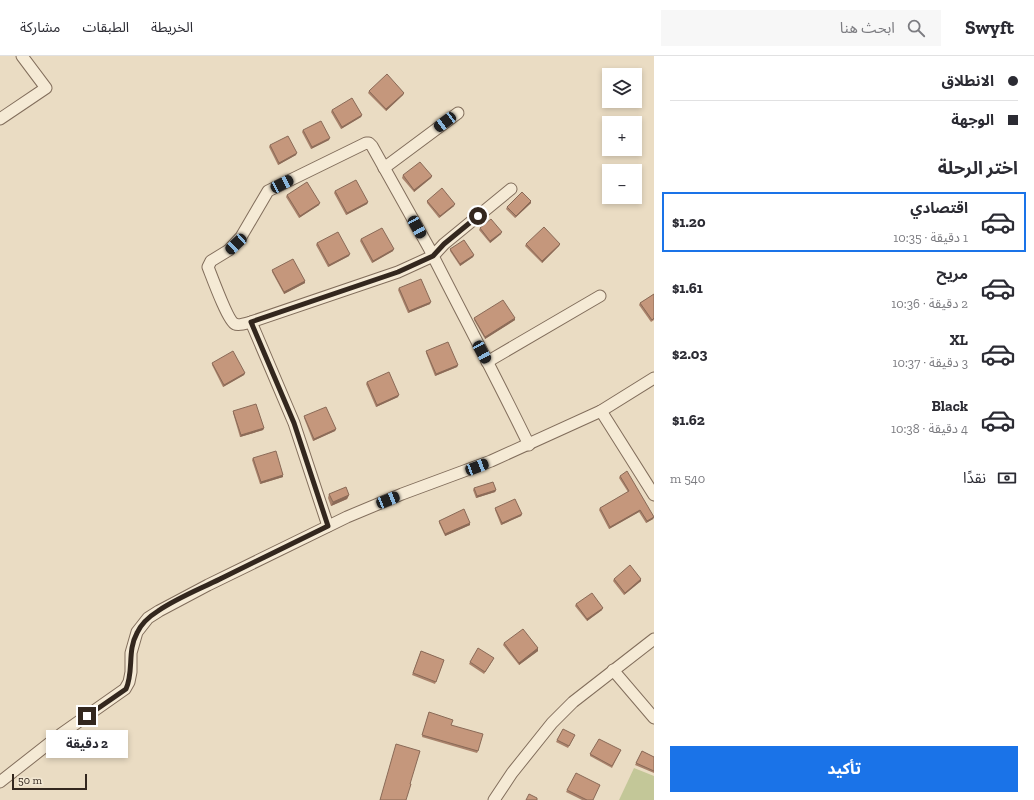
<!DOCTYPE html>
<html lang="ar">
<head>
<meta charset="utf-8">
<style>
  body { margin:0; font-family:"Zilla Slab","Noto Sans Arabic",serif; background:#f7f7f7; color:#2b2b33; direction:rtl; height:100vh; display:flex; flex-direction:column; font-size:15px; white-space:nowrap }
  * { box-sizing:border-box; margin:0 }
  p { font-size:13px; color:#7c7c81 }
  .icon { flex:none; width:22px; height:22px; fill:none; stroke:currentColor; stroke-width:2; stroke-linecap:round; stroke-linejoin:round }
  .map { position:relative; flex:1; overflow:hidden; direction:ltr }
  .sheet { display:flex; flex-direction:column; background:#fff; width:380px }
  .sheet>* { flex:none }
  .guide { display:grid; align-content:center; height:88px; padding:0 16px; background:#fff }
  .fabs { position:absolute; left:602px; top:12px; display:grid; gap:8px }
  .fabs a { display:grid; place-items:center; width:40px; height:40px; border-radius:0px; background:#fff; box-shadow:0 2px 6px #0003; font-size:20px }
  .scale { position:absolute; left:12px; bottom:10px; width:75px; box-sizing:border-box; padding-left:4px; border:2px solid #33271e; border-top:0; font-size:11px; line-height:14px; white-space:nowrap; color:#33271e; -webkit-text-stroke:3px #f2e7d2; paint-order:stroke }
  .end { position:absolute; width:18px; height:18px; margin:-9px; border:5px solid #33271e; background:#fff; box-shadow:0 0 0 2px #fff }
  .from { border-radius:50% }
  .bubble { position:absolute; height:28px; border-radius:0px; background:#fff; box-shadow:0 2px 6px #0003; font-size:13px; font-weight:700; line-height:28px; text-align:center; direction:rtl }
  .car { position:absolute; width:12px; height:24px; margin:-12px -6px; border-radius:5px; box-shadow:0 0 3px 1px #0007; background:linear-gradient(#222 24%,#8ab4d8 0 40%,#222 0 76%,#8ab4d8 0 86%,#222 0) }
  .guide b { display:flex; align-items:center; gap:14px; height:38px; font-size:15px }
  .guide b+b { border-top:1px solid #e1e1e2 }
  .guide i { width:10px; height:10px; background:#2b2b33 }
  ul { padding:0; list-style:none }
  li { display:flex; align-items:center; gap:12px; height:60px; margin:0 8px 6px; padding:0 8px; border:2px solid transparent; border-radius:0px }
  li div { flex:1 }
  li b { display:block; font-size:15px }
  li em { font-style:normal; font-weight:700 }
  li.on { border-color:#1a73e8 }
  li>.icon { width:36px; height:36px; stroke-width:1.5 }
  h2 { padding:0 16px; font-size:18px; line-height:48px }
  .pay { display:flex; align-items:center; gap:10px; height:44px; padding:0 16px; font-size:15px }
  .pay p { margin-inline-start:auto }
  .cta { display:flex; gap:8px; margin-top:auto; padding:8px 16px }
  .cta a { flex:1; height:46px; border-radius:0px; background:#1a73e8; color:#fff; font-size:16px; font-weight:700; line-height:46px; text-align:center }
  header { display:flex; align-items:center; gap:24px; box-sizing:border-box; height:56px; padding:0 20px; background:#fff; border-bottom:1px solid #e1e1e2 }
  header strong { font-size:19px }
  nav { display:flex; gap:22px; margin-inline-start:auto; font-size:14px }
  .search { width:280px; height:36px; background:#f7f7f7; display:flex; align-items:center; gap:10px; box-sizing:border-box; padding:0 14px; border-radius:0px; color:#7c7c81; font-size:15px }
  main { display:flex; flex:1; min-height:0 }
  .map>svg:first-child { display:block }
  .green { fill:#c3c798 }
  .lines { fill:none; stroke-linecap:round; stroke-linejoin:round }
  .street-casing { stroke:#826e5c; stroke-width:13 }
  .street { stroke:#f5ead5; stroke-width:11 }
  .wall { fill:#a9826b }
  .shaded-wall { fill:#8a6a57 }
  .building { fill:#c5977c; stroke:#8a6a57 }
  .route { stroke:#33271e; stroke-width:5 }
</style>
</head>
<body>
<header>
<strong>Swyft</strong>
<div class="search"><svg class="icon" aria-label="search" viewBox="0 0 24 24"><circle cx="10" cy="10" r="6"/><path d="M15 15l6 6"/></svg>ابحث هنا</div>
<nav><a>الخريطة</a><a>الطبقات</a><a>مشاركة</a></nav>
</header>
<main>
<section class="sheet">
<div class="guide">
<b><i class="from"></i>الانطلاق</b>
<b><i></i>الوجهة</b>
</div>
<h2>اختر الرحلة</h2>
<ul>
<li class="on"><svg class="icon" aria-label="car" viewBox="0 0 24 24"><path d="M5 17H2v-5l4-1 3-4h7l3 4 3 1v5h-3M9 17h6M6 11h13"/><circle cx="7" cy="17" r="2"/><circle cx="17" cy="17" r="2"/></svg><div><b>اقتصادي</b><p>1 دقيقة · 10:35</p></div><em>$1.20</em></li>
<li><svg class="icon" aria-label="car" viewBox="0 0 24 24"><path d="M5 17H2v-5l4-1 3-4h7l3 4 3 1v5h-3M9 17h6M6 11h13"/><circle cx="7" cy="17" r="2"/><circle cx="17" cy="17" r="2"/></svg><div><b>مريح</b><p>2 دقيقة · 10:36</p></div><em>$1.61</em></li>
<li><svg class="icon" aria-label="car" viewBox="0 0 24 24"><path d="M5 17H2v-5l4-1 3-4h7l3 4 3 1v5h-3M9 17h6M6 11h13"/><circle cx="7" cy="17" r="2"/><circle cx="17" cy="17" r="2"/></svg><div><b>XL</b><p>3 دقيقة · 10:37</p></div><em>$2.03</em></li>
<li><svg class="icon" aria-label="car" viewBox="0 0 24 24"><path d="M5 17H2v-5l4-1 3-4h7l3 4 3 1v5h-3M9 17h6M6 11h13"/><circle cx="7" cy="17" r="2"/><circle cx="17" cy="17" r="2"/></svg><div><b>Black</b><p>4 دقيقة · 10:38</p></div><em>$1.62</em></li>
</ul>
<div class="pay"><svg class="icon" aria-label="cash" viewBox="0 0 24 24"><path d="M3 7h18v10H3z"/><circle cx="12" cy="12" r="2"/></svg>نقدًا<p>540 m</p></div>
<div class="cta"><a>تأكيد</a></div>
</section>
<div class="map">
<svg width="654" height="744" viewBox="0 0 654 744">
  <rect width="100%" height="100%" fill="#eadcc3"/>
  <polygon class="green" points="634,712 654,720 654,744 619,744"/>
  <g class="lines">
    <g class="street-casing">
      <g id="street">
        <polyline points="0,63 46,32 22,0"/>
        <polyline points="384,112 458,57"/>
        <path d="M 511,133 L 444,188 L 433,200 L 398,216 L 251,266 C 247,267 239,270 235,268 C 228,265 212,221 208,211 L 211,205 L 229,194 L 241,181 L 268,135 L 366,87 L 369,87 L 372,90 L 429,192 L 433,200 C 465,263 498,325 529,389"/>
        <polyline points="251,266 294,367 328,470"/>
        <polyline points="487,306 600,240"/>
        <polyline points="601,355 654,439"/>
        <polyline points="613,614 654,662"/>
        <polyline points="0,726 61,678 125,633 129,626 131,616 131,597 137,576 148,562 159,555 208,529 347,461 402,438 491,405 601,355 654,322"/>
        <polyline points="494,744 512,717 552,667 573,646 654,583"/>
      </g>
    </g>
    <use href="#street" class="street"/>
  </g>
  <g class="wall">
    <polygon points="369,35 404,37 403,39 386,55 368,37"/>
    <polygon points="332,54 362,59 361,61 341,73 331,56"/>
    <polygon points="303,74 329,84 311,93 302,76"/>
    <polygon points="270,89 296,99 278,109 269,91"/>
    <polygon points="403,119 432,120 431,122 414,136 402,122"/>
    <polygon points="335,135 368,146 367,148 346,159 334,137"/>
    <polygon points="287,139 319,149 299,162 286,141"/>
    <polygon points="427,145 454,150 439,162 427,147"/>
    <polygon points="531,147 515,162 506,153 507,151"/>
    <polygon points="480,172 501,178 490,187 479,174"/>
    <polygon points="361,183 393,195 372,207 360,185"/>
    <polygon points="317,187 349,200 328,211 316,189"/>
    <polygon points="526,188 560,188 559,190 542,207 525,190"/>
    <polygon points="450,193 474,199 473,201 460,210 450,195"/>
    <polygon points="272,214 305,225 305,227 284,238 272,216"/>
    <polygon points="399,232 430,248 408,257 398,234"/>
    <polygon points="654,238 654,264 651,266 639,249 640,247"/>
    <polygon points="474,262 515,264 485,283 474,264"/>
    <polygon points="426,295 458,309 457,311 435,320 426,297"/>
    <polygon points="212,307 245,317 244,319 223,331 212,309"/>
    <polygon points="367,326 398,341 376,351 366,328"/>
    <polygon points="233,355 264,372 263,374 240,381 233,357"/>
    <polygon points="304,360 336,373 335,375 313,385 304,362"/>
    <polygon points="253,402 283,421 260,428 252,404"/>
    <polygon points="620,420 654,461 653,463 646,467 639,456 609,473 599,454 600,452 628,436 619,422"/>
    <polygon points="474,432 496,434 495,436 476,442 473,434"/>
    <polygon points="329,438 349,439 347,443 331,450 328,442"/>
    <polygon points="495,452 522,458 521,460 501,469 495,454"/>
    <polygon points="439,465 470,467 470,469 445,480 439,467"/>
    <polygon points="614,523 641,523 641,525 624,539 613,525"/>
    <polygon points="576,548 602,554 587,565 575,550"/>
    <polygon points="504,587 538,592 538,595 519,609 503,589"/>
    <polygon points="421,595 444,604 435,628 412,619"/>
    <polygon points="493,604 484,618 469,608 470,606"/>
    <polygon points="429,656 451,669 478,695 477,697 422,681"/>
    <polygon points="574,681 568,692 556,686 557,684"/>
    <polygon points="642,695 654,701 654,717 635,709"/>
    <polygon points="620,696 612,712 590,700 590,698"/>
    <polygon points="567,734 593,744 582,744 566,736"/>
  </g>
  <g class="shaded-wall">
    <polygon points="404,37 403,39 386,55 386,53"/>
    <polygon points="362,59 361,61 341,73 342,71"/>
    <polygon points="330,82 329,84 311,93 312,91"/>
    <polygon points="297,97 296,99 278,109 279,107"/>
    <polygon points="432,120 431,122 414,136 414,134"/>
    <polygon points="531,145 531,147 515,162 516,160"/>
    <polygon points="368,146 367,148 346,159 347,157"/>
    <polygon points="320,147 319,149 299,162 300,160"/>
    <polygon points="455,148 454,150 439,162 440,160"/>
    <polygon points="502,176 501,178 490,187 490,185"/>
    <polygon points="560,188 559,190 542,207 542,205"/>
    <polygon points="394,193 393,195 372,207 373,205"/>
    <polygon points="350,198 349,200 328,211 329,209"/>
    <polygon points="474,199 473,201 460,210 460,208"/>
    <polygon points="305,225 305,227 284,238 284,236"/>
    <polygon points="431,246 430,248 408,257 409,255"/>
    <polygon points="515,262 515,264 485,283 485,281"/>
    <polygon points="458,309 457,311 435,320 436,318"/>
    <polygon points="245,317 244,319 223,331 224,329"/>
    <polygon points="399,339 398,341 376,351 377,349"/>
    <polygon points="264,372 263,374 240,381 241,379"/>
    <polygon points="336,373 335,375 313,385 314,383"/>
    <polygon points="283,419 283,421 260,428 261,426"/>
    <polygon points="496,434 495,436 476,442 477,440"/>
    <polygon points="349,439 347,443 331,450 333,446"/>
    <polygon points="640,454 639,456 609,473 610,471"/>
    <polygon points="522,458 521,460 501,469 502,467"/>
    <polygon points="654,461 653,463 646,467 647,465"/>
    <polygon points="470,467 470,469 445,480 445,478"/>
    <polygon points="641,523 641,525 624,539 625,537"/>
    <polygon points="603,552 602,554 587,565 587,563"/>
    <polygon points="538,592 538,595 519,609 519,607"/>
  </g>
  <g class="building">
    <polygon points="387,18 404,37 386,53 369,35"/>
    <polygon points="352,42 362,59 342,71 332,54"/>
    <polygon points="321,65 330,82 312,91 303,74"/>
    <polygon points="288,80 297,97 279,107 270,89"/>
    <polygon points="420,106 432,120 414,134 403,119"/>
    <polygon points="356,124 368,146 347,157 335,135"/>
    <polygon points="307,126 320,147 300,160 287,139"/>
    <polygon points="442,132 455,148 440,160 427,145"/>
    <polygon points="522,136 531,145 516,160 507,151"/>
    <polygon points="491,163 502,176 490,185 480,172"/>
    <polygon points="544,171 560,188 542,205 526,188"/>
    <polygon points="382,172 394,193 373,205 361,183"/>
    <polygon points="338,176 350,198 329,209 317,187"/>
    <polygon points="464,184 474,199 460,208 450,193"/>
    <polygon points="293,203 305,225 284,236 272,214"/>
    <polygon points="421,223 431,246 409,255 399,232"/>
    <polygon points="654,238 654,262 652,264 640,247"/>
    <polygon points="503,244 515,262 485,281 474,262"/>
    <polygon points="448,286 458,309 436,318 426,295"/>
    <polygon points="233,295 245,317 224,329 212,307"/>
    <polygon points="389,316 399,339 377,349 367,326"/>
    <polygon points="256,348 264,372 241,379 233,355"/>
    <polygon points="326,351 336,373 314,383 304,360"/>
    <polygon points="276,395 283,419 261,426 253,402"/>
    <polygon points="627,415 654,461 647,465 640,454 610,471 600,452 629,435 620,420"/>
    <polygon points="493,426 496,434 477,440 474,432"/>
    <polygon points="346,431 349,439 333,446 329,438"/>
    <polygon points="515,443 522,458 502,467 495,452"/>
    <polygon points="464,453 470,467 445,478 439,465"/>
    <polygon points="630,509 641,523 625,537 614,523"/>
    <polygon points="592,537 603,552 587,563 576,548"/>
    <polygon points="523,573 538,592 519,607 504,587"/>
    <polygon points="478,592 494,602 485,616 470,606"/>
    <polygon points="421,595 444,604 436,626 413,617"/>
    <polygon points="429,656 453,664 451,669 483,678 478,695 422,679"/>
    <polygon points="563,673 575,679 569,690 557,684"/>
    <polygon points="599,683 621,694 612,710 590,698"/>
    <polygon points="396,688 420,695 410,728 411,728 406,744 380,744"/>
    <polygon points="642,695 654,701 654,715 636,707"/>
    <polygon points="576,717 600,729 593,744 587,744 567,734"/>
    <polygon points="529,738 537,742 537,744 526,744"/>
  </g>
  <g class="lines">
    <path class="route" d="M 87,660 L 126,633 C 134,615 127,595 137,577 C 141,568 150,560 158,555 C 177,542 200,533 220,523 C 256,505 292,488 328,470 L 294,367 L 251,266 L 398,216 L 433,200 L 444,188 L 478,160"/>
  </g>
</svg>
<div class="fabs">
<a><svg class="icon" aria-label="layers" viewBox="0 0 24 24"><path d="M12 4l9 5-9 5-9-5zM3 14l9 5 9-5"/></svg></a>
<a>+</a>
<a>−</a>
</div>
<div class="scale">50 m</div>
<i class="end from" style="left:478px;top:160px"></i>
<i class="end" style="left:87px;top:660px"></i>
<div class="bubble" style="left:46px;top:674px;width:82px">2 دقيقة</div>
<i class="car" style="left:445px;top:66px;rotate:233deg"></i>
<i class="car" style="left:282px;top:128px;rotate:63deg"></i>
<i class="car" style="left:417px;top:171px;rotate:151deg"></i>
<i class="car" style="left:236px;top:188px;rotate:227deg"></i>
<i class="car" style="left:482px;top:296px;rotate:152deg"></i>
<i class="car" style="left:477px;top:411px;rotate:69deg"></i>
<i class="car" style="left:388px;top:444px;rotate:68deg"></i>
</div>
</main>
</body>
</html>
